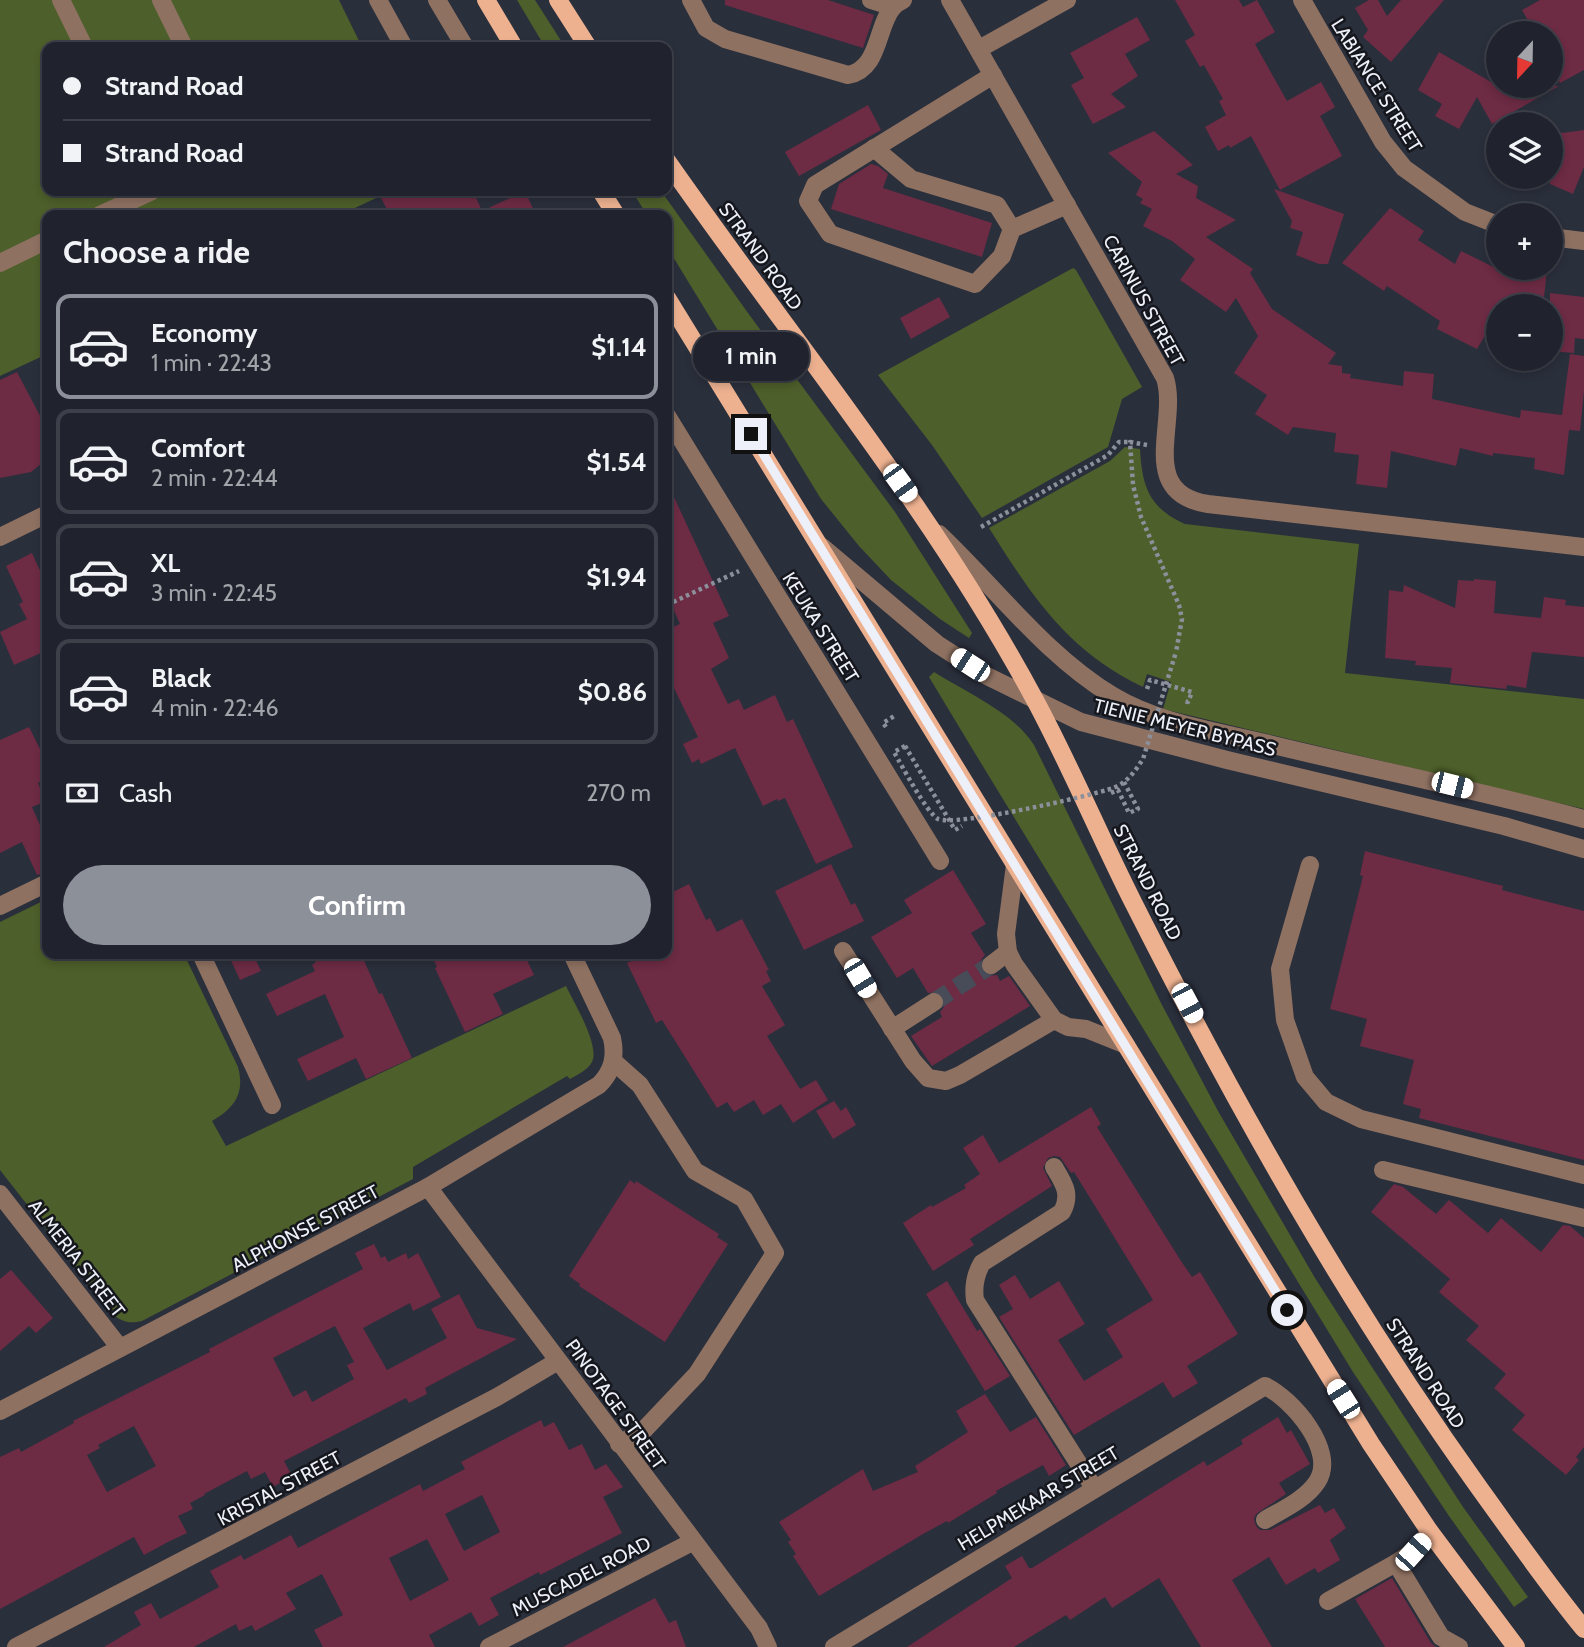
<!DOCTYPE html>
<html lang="en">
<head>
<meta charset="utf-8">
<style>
  body { margin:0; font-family:Cabin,sans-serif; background:#2d2f39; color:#f1f3f6; height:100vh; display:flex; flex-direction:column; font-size:26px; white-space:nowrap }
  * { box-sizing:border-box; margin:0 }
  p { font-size:23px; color:#a2a4aa }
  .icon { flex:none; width:38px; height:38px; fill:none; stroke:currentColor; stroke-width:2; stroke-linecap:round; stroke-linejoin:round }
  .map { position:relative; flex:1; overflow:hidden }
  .drawer { position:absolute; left:42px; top:210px; width:630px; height:749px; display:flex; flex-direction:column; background:#20232d; border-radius:14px; box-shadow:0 4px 10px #0003,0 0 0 2px #3d4049 }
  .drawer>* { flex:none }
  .guide { position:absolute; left:42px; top:42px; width:630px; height:154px; border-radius:14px; box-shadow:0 4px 10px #0003,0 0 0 2px #3d4049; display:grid; align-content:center; height:154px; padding:0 21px; background:#20232d }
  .needle { width:46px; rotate:202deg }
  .fabs { position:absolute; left:1486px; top:21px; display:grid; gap:14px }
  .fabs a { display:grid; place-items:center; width:77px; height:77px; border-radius:50%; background:#20232d; box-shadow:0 4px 10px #0003,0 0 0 2px #3d4049; font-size:35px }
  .end { position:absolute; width:32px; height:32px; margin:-16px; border:9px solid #edf0f9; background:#111; box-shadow:0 0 0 4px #111 }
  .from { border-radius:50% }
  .bubble { position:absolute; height:49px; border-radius:24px; background:#20232d; box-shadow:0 4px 10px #0003,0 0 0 2px #3d4049; font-size:23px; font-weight:700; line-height:49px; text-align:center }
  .car { position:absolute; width:21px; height:42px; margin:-21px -10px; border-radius:9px; box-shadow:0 0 5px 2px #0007; background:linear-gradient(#fff 24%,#345 0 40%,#fff 0 76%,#345 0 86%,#fff 0) }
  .guide b { display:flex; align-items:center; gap:24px; height:66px; font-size:26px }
  .guide b+b { border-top:2px solid #3d4049 }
  .guide i { width:18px; height:18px; background:#f1f3f6 }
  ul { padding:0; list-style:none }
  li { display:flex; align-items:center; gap:21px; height:105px; margin:0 14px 10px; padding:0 7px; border:4px solid #3d4049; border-radius:14px }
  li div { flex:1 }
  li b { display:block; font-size:26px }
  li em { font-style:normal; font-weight:700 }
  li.active { border-color:#8c9099 }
  li>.icon { width:63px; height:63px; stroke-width:1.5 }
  h2 { padding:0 21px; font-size:32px; line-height:84px }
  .pay { display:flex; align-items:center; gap:18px; height:77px; padding:0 21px; font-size:26px }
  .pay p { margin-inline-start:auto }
  .cta { display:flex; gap:14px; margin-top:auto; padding:14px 21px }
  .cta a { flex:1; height:80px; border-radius:42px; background:#8c9099; color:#fff; font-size:28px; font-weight:700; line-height:80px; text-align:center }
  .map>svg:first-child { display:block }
  .green { fill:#4d5f2a }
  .building { fill:#6d2b44; fill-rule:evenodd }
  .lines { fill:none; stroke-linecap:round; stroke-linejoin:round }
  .minor-tunnel { stroke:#474c58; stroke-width:18; stroke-dasharray:18 9; stroke-linecap:butt }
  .path { stroke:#8c909b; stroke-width:4.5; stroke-dasharray:3.5 3.5; stroke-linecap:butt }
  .minor { stroke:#8e7161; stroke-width:18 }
  .major { stroke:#edb190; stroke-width:18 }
  .path-bridge { stroke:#8c909b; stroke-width:4.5; stroke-dasharray:3.5 3.5; stroke-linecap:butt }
  .route { stroke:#edf0f9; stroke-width:9 }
  .labels { text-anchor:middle; stroke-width:5; stroke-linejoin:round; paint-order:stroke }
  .street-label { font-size:19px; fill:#edf0f9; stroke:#15171d }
</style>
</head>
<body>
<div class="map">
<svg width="1584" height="1647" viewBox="0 0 1584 1647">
  <rect width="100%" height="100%" fill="#2a2f3c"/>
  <g class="green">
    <polygon points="0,0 339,0 362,47 47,47 47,191 391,191 340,215 47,215 47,354 0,376"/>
    <polygon points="517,0 535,0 565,47 545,47"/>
    <polygon points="632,191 661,191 748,313 895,512 972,633 969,638 940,619 891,580 859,546 821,499 667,247 667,215 647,215"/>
    <polygon points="1073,268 1076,270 1142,387 1122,399 1108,447 982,518 932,445 878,375"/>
    <path d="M 1125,447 L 1140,449 C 1142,486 1149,508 1185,524 L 1359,544 L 1345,673 L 1584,699 L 1584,809 L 1163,709 L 1171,682 L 1147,674 L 1143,687 C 1067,651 1032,596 989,528 L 1110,461 Z"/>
    <path d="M 934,672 C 967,693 1013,712 1034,745 L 1161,1003 L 1218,1111 L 1315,1278 L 1370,1364 L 1463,1507 L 1528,1597 L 1514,1607 L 1449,1516 L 1353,1372 L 973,750 L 929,677 Z"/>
    <path d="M 47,899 L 47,954 L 184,954 L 238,1067 C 245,1093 235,1108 212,1121 L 226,1146 L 566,986 C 574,1003 600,1045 592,1062 C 588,1070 577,1075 570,1079 L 567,1076 L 413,1167 L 413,1179 L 142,1321 C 129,1324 121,1322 112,1313 L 0,1170 L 0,922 Z"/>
  </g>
  <g class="building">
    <polygon points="725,0 828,0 874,15 863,48 725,5"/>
    <polygon points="1175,0 1239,0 1243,7 1257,0 1275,32 1255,44 1287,101 1321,82 1335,107 1320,116 1342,156 1280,190 1251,136 1230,148 1229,145 1218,151 1205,127 1226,115 1219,101 1223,99 1204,65 1200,67 1185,41 1195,35"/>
    <polygon points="1369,0 1378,0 1387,16 1401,0 1444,0 1391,62 1363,37 1368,30 1355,8"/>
    <polygon points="1540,0 1584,0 1584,70 1560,83 1550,65 1550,33 1535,33 1522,10"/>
    <polygon points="1137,17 1150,40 1125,54 1138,76 1111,94 1126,107 1093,124 1071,85 1084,78 1070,53"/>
    <polygon points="1439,52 1498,86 1559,86 1492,124 1477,97 1459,129 1435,116 1442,104 1418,90"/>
    <polygon points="868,105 881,130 799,176 785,152"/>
    <polygon points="1550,128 1562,133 1584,130 1584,167 1573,194 1550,184"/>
    <polygon points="1154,131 1193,165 1176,174 1198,186 1196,198 1236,220 1206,237 1253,269 1250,273 1272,309 1336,353 1328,364 1342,366 1342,373 1351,374 1350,378 1403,386 1404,371 1434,374 1432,399 1520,418 1521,410 1562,415 1570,354 1584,356 1584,391 1580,431 1569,430 1564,475 1534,469 1535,458 1493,453 1493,456 1460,448 1456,466 1391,451 1387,488 1356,484 1359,455 1334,452 1336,433 1293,427 1288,435 1255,414 1267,395 1234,373 1258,336 1236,298 1226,312 1180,280 1195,259 1172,241 1143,226 1152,209 1140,203 1143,199 1136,195 1142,182 1108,153"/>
    <polygon points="871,164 878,166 888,174 883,188 992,223 982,257 831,209 839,184"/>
    <polygon points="1274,189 1344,214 1328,264 1319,264 1296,255 1303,232 1290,228 1292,221"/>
    <polygon points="391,191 473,191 482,211 525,191 536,215 390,215 380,196"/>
    <polygon points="1390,208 1424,231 1418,240 1455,264 1461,251 1518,279 1519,268 1547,270 1543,306 1498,306 1498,313 1477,349 1437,329 1440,321 1387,286 1384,291 1342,263"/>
    <polygon points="1550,293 1584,297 1584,339 1575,338 1574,353 1550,351"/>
    <polygon points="939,297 950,317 911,339 900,318"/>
    <polygon points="17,372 47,429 47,459 31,472 0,478 0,380"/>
    <polygon points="667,482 729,616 713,623 729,658 711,669 728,704 739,699 744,710 775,695 787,722 793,719 853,847 816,864 785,798 778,801 777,799 763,806 735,748 701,764 699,759 692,763 683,744 698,737 667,674 667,630 680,624 667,595"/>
    <polygon points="32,553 47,586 47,661 43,652 14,665 0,632 27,619 19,604 23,602 6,566"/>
    <polygon points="1474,579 1496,581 1494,613 1541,618 1544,597 1566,600 1565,605 1584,607 1584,657 1532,652 1526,688 1507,685 1506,689 1450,683 1452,668 1415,665 1416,661 1385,658 1389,590 1403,592 1404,585 1455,608 1458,580 1474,581"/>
    <polygon points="29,727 40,749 43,748 47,758 47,778 38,783 46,801 32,807 47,841 47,872 37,875 22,842 0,853 0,740"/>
    <polygon points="1365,851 1503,886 1502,890 1584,911 1584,1160 1419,1118 1421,1109 1403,1104 1414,1060 1360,1046 1367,1019 1330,1009 1363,876 1360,875"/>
    <polygon points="831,864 851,905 855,903 864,921 804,950 775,891"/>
    <polygon points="953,870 986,924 971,933 985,955 980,961 982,971 987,976 997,975 1000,981 1009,976 1030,1006 932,1066 911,1036 942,1017 940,1012 944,1007 944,996 939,992 928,993 913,968 897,978 871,937 912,913 904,900"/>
    <polygon points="689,884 706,920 710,918 717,932 742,919 769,970 766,971 771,981 762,986 785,1025 767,1036 800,1089 816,1080 828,1100 793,1123 781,1104 763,1115 754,1100 734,1112 727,1102 717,1108 662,1020 656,1023 627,963 647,954 667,954 667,895"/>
    <polygon points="228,954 253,954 261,971 240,980"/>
    <polygon points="312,954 361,954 379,994 382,993 412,1058 366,1079 356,1058 308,1081 297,1059 344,1037 325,994 277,1016 266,994 315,971 312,965 316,962"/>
    <polygon points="431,954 524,954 534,975 493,994 503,1014 465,1032 435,968 437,967"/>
    <polygon points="834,1101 841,1111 846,1107 856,1125 833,1139 816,1111"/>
    <polygon points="1091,1107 1101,1124 1097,1127 1181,1261 1192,1277 1200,1272 1238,1334 1187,1366 1198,1383 1173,1398 1163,1382 1074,1435 999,1317 1013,1309 999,1285 1015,1275 1030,1299 1059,1281 1085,1324 1058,1340 1084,1381 1123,1357 1106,1329 1153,1300 1074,1172 1071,1173 1060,1157 1054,1156 1048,1158 1043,1168 1052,1186 970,1239 974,1245 933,1271 903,1223 931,1205 932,1207 966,1188 964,1185 980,1174 963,1148 983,1135 999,1163"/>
    <polygon points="630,1180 635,1184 636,1181 697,1220 719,1234 717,1237 728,1244 665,1342 579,1286 580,1284 569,1276"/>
    <polygon points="1394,1184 1403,1187 1436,1214 1449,1200 1488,1233 1501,1218 1541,1252 1563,1225 1570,1226 1584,1238 1584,1447 1576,1457 1579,1460 1566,1475 1512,1430 1525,1415 1494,1388 1506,1374 1466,1340 1479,1326 1439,1292 1450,1279 1371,1212"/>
    <path d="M 374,1244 L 381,1258 L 385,1256 L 388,1262 L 406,1253 L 408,1259 L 418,1253 L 441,1297 L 413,1311 L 410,1303 L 363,1328 L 387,1370 L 447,1338 L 431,1309 L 459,1294 L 477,1328 L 517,1339 L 425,1388 L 427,1394 L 409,1403 L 406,1398 L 284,1461 L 292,1476 L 273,1487 L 265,1472 L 251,1479 L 247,1471 L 204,1494 L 205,1495 L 190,1503 L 193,1509 L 178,1516 L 187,1533 L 168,1542 L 144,1555 L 134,1537 L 0,1609 L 0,1457 L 19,1448 L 21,1452 L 74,1423 L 73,1421 L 210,1352 L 209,1349 L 363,1269 L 355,1253 ZM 335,1326 L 354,1362 L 347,1365 L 354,1379 L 312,1402 L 306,1390 L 293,1397 L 273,1358 ZM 134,1426 L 156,1466 L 107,1492 L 87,1455 L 100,1448 L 98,1445 Z"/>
    <polygon points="11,1270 53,1318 36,1333 29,1326 0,1351 0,1279"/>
    <polygon points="947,1281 977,1331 980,1329 1010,1376 985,1391 926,1294"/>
    <polygon points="985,1394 1010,1432 1036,1417 1066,1465 1049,1476 1043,1465 996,1491 997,1493 948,1523 947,1521 923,1534 819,1596 793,1556 796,1554 788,1542 791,1540 779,1522 863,1469 873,1491 918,1472 915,1466 968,1432 956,1411"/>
    <polygon points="1278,1417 1287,1433 1291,1430 1310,1464 1279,1483 1286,1494 1256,1514 1254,1519 1256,1526 1260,1530 1270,1530 1320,1505 1325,1513 1334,1508 1346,1528 1330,1540 1340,1560 1318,1573 1315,1568 1286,1585 1269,1557 1232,1580 1272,1647 1201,1647 1159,1578 1112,1608 1105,1597 1070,1620 1066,1615 1014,1647 907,1647 1012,1578 1005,1566 1022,1556 1029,1568 1032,1568 1204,1461 1207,1466 1243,1444 1241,1440"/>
    <path d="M 541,1420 L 544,1427 L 554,1422 L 569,1450 L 582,1444 L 595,1470 L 606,1464 L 623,1487 L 603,1497 L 622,1533 L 540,1575 L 539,1572 L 490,1598 L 499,1615 L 479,1626 L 471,1612 L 429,1635 L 435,1647 L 323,1647 L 314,1630 L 343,1615 L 322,1574 L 286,1593 L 296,1609 L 255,1631 L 252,1625 L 239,1631 L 236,1624 L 194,1647 L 104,1647 L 141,1625 L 134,1612 L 151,1603 L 160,1619 L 219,1587 L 210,1571 L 241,1555 L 244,1560 L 291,1535 L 298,1548 L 420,1484 L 423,1491 L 465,1469 L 461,1462 ZM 482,1495 L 500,1532 L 464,1551 L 445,1514 ZM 427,1539 L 449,1580 L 410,1601 L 389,1558 Z"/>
    <polygon points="1392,1578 1431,1643 1436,1647 1385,1647 1355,1599"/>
    <polygon points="655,1598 669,1623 676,1620 686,1647 563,1647"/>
  </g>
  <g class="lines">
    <polyline class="minor-tunnel" points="934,1002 991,965"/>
    <g class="path">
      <polyline points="1147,445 1130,442 1133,485 1141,517 1179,605 1182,619 1176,652"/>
      <polyline points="981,527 1108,455 1119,442 1130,442"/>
      <polyline points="667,605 739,571"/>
      <polyline points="1147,689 1150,680 1192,692 1188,702 1184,701"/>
      <polyline points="886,727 883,723 896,715"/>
      <polyline points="905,746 955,830 962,826"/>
      <polyline points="1111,793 1118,790 1129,813 1138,809 1124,782"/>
    </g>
    <g class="minor">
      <polyline points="61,0 84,47"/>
      <polyline points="161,0 184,47"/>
      <polyline points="378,0 404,47"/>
      <polyline points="437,0 465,47"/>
      <path d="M 691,0 L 706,28 L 725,39 L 848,75 C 880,69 876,27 893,7 C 896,4 899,2 903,0"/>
      <polyline points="871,0 893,7"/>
      <path d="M 950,0 L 1165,378 C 1179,422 1136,493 1208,504 L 1584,547"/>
      <polyline points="1302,0 1383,142 1404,168 1465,212 1498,225"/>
      <polyline points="979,49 1067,0"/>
      <polyline points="993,75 815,185 808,201 830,234 975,284 1002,256 1012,229 1067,205"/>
      <polyline points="874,148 911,179 997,205 1012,229"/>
      <polyline points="100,215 152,191"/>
      <polyline points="1550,237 1584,241"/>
      <polyline points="0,263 47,240"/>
      <polyline points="667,416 940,861"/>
      <path d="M 939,534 C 996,588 1045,655 1113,696 C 1158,723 1215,731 1265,743 C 1371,769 1478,790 1584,819"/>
      <polyline points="0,537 47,514"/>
      <polyline points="822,547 937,644 987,676 1081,722 1227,760 1504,826 1584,849"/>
      <polyline points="1015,865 1006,934 1008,952 1014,964 1054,1020 1068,1027 1086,1029 1126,1045"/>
      <polyline points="1310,865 1280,969 1285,1020 1305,1077 1326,1102 1361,1119 1584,1175"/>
      <polyline points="0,906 47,883"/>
      <polyline points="843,951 913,1061 928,1078 946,1081 960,1075 1054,1020"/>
      <polyline points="201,954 272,1105"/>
      <polyline points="991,965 1008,952"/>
      <polyline points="892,1029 934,1002"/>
      <polyline points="613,1061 640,1085 695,1171 744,1199 775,1253 697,1374 643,1431 619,1444"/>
      <path d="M 1054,1167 C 1063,1182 1072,1194 1062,1212 L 982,1263 C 975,1275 973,1286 975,1300 L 1094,1488"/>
      <polyline points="1383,1170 1584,1218"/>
      <polyline points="428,1187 759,1628 768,1647"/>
      <polyline points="0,1194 120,1348"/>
      <path d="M 0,1411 L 428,1187 L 599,1085 C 613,1071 616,1056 612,1038 L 572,954"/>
      <polyline points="1430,1532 1413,1552 1396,1563 1441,1637 1459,1647"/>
      <polyline points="1328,1601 1396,1563"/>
      <polyline points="16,1647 497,1397 558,1361"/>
      <polyline points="489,1647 692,1542"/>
      <path d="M 834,1647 L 1265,1386 C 1291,1398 1338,1451 1317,1482 C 1306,1499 1282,1510 1265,1520"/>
    </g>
    <g class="major">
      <polyline points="486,0 514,47"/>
      <polyline points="558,0 588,47"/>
      <path d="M 667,161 C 791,339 932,508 1035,700 C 1071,767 1100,837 1134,904 C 1236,1106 1348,1305 1480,1489 C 1514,1536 1547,1584 1584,1629"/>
      <polyline points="601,191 616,215"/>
      <polyline points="667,298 1371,1444 1430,1532 1516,1647"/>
    </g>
    <path class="path-bridge" d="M 905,746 L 894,752 C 902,766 927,813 938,819 C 954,827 1091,796 1113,788 C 1127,783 1135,771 1143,759 L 1176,652"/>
  </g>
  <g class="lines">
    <polyline class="route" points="751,434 1287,1310"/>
  </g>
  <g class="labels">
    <g class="street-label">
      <text transform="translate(1377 85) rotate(58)" y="7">LABIANCE STREET</text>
      <text transform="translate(761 256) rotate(54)" y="7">STRAND ROAD</text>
      <text transform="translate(1144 300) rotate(61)" y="7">CARINUS STREET</text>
      <text transform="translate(821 627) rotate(58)" y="7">KEUKA STREET</text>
      <text transform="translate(1185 727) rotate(14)" y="7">TIENIE MEYER BYPASS</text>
      <text transform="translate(1148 882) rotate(63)" y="7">STRAND ROAD</text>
      <text transform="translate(305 1228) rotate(-28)" y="7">ALPHONSE STREET</text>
      <text transform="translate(77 1258) rotate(52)" y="7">ALMERIA STREET</text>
      <text transform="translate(1426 1373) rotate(57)" y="7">STRAND ROAD</text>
      <text transform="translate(616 1404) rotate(54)" y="7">PINOTAGE STREET</text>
      <text transform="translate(279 1488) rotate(-28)" y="7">KRISTAL STREET</text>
      <text transform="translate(1038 1498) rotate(-31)" y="7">HELPMEKAAR STREET</text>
      <text transform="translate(581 1576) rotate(-27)" y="7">MUSCADEL ROAD</text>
    </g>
  </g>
</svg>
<div class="fabs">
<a><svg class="needle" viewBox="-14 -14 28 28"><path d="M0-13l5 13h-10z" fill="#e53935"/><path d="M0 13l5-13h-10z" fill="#a2a4aa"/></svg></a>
<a><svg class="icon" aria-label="layers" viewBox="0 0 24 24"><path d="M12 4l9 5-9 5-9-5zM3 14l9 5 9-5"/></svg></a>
<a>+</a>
<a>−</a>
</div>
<i class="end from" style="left:1287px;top:1310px"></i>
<i class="end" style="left:751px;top:434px"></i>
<div class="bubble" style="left:693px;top:332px;width:116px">1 min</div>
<i class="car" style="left:900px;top:483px;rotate:144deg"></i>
<i class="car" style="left:970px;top:665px;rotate:303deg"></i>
<i class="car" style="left:1452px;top:785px;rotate:104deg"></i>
<i class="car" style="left:860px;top:978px;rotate:149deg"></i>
<i class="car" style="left:1187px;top:1003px;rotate:152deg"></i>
<i class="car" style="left:1343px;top:1399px;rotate:328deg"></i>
<i class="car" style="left:1413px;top:1552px;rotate:42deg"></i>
<div class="guide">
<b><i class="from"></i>Strand Road</b>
<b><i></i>Strand Road</b>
</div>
<section class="drawer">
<h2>Choose a ride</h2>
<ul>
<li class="active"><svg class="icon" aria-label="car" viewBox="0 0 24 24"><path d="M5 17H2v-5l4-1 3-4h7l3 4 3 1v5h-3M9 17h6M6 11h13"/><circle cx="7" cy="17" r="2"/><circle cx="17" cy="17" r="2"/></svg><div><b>Economy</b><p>1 min · 22:43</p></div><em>$1.14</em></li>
<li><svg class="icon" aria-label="car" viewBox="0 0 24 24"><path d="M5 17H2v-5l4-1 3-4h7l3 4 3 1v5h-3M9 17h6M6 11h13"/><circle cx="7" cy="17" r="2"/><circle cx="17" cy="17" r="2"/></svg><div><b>Comfort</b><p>2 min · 22:44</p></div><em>$1.54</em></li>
<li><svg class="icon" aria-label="car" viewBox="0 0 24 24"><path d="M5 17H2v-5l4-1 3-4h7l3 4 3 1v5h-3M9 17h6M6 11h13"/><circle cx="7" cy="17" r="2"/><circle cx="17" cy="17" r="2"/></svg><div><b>XL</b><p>3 min · 22:45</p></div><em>$1.94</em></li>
<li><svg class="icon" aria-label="car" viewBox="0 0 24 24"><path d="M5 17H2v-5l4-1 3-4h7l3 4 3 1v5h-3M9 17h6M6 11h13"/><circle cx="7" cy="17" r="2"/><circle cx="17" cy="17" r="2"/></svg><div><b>Black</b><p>4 min · 22:46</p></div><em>$0.86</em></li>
</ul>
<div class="pay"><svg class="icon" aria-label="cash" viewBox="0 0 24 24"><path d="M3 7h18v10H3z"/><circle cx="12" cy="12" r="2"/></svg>Cash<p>270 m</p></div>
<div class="cta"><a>Confirm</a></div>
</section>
</div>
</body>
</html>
